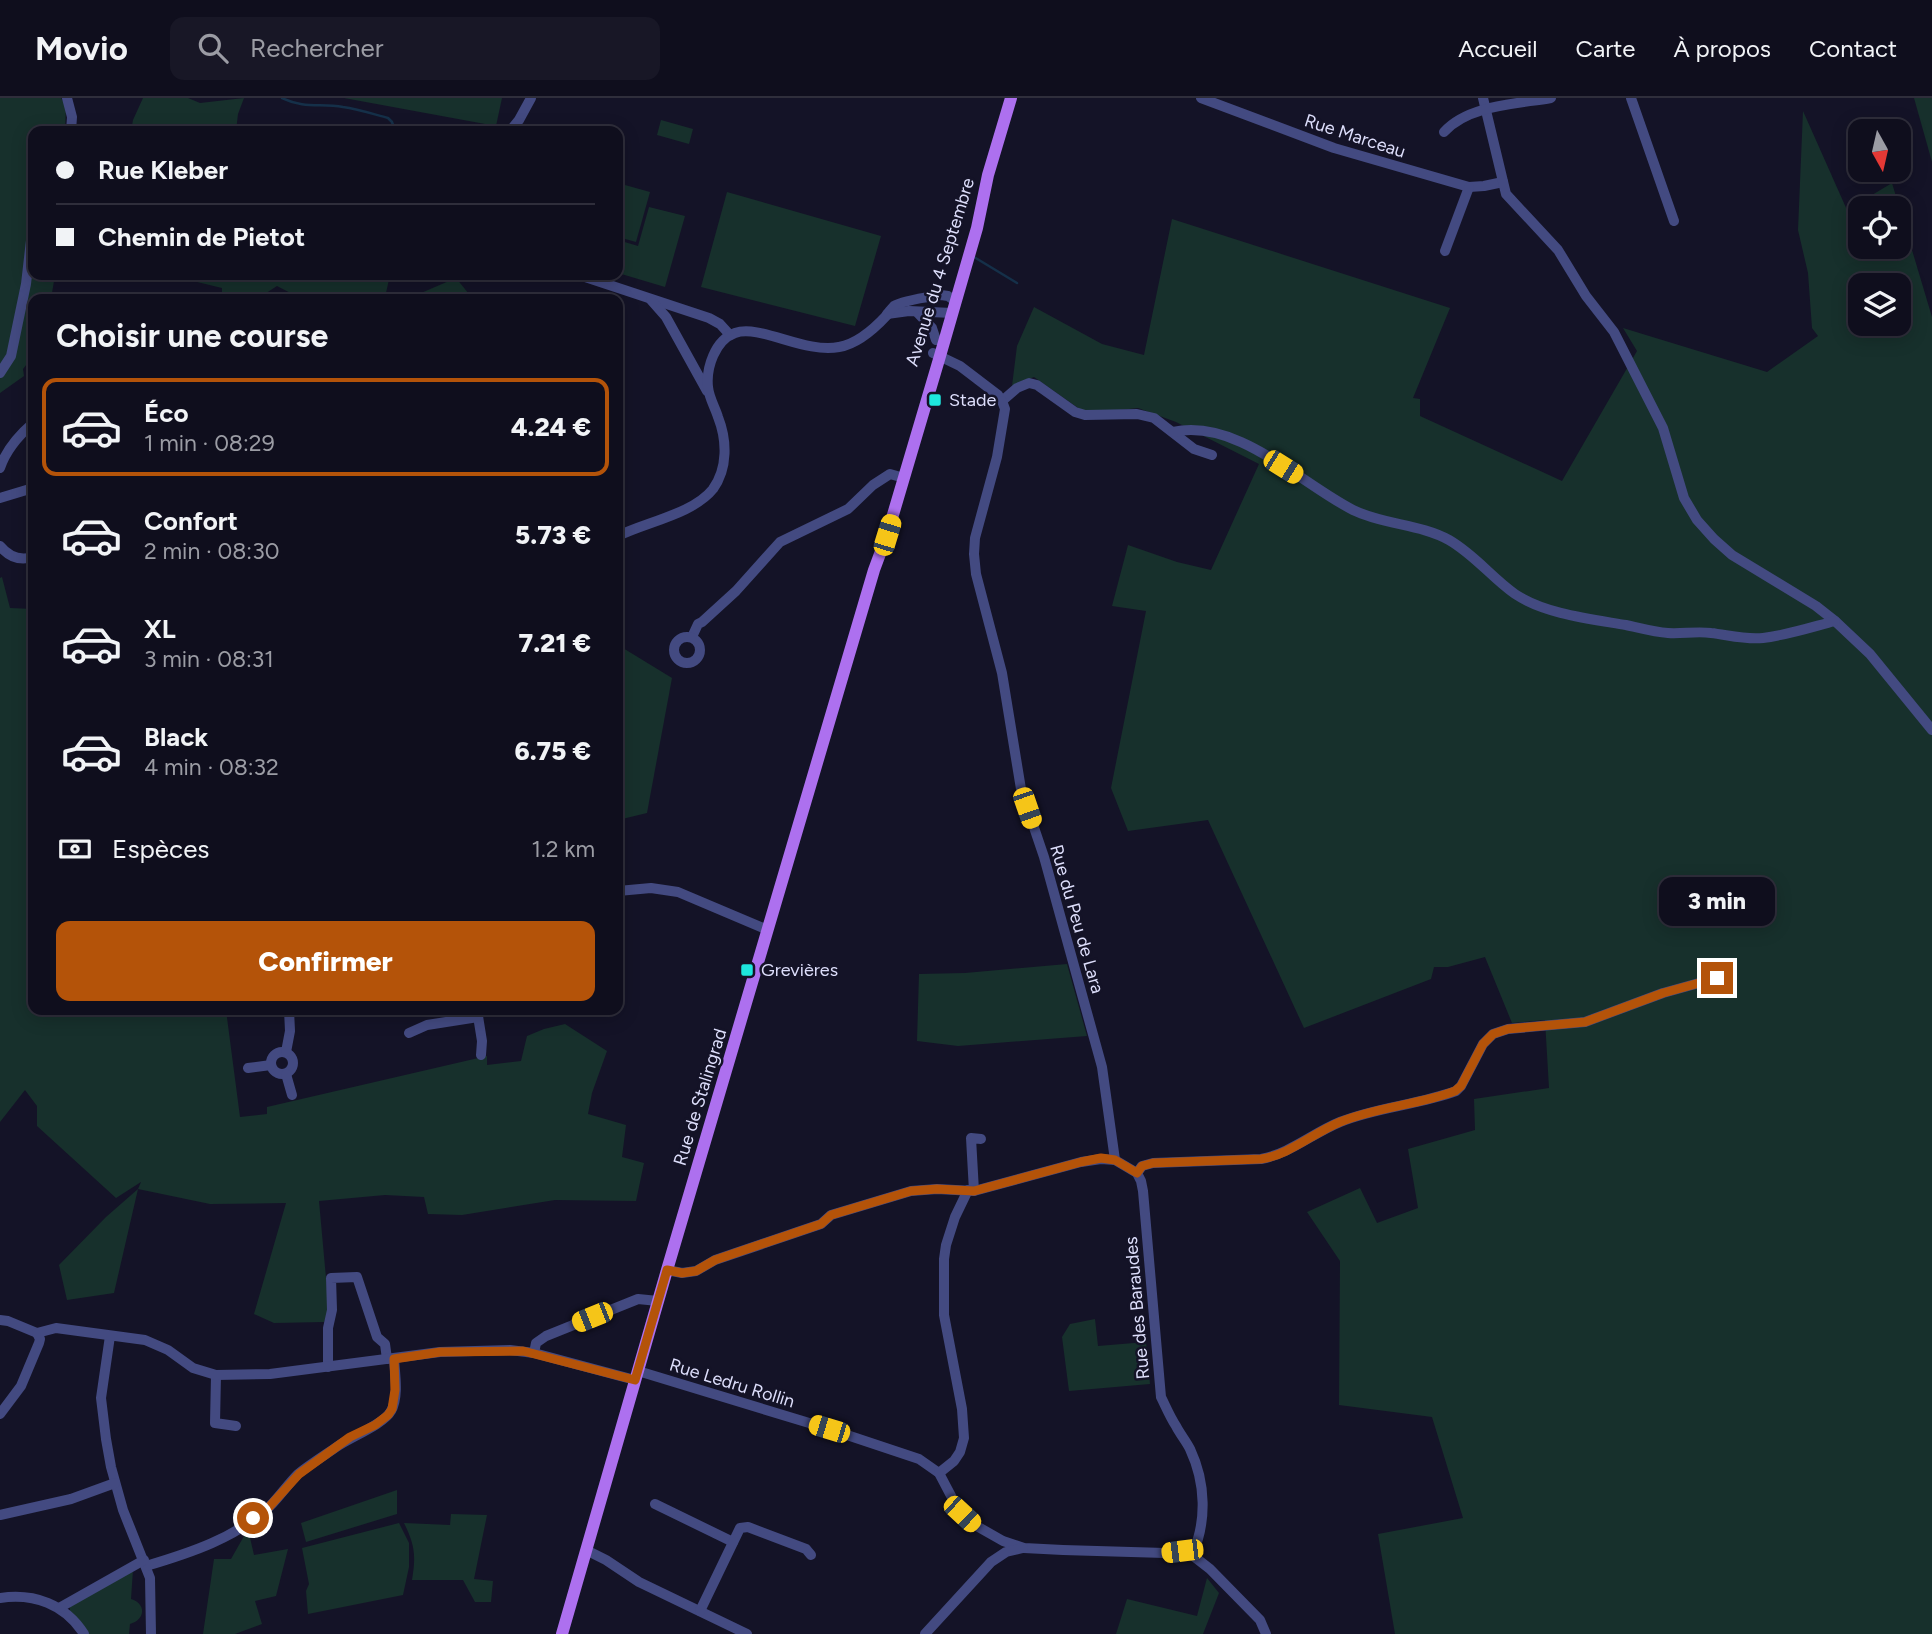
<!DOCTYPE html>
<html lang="fr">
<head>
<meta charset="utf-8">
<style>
  body { margin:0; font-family:Figtree,sans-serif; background:#181726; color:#f1f3f6; height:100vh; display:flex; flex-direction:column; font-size:26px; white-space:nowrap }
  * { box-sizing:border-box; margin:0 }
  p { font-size:23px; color:#9b9ca4 }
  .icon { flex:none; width:38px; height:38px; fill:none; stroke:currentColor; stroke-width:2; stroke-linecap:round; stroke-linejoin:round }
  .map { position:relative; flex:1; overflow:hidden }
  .panel { position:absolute; left:28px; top:196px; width:595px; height:721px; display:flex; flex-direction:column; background:#0f0e1d; border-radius:14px; box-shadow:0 4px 18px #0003,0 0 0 2px #2f2e3b }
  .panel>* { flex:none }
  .top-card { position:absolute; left:28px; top:28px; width:595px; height:154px; border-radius:14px; box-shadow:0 4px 18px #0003,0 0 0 2px #2f2e3b; display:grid; align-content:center; height:154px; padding:0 28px; background:#0f0e1d }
  .needle { width:46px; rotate:172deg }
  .controls { position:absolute; left:1848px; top:21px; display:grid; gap:14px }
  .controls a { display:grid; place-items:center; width:63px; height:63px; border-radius:14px; background:#0f0e1d; box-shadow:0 4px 18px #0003,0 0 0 2px #2f2e3b; font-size:35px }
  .end { position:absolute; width:32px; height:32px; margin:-16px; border:9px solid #b45309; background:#fff; box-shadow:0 0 0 4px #fff }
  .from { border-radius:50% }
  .bubble { position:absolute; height:49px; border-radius:14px; background:#0f0e1d; box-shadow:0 4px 18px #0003,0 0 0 2px #2f2e3b; font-size:23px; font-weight:800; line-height:49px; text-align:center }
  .car { position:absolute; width:21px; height:42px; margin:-21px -10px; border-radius:9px; box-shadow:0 0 5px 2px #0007; background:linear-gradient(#f5c518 24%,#345 0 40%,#f5c518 0 76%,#345 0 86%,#f5c518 0) }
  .top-card b { display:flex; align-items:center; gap:24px; height:66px; font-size:26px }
  .top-card b+b { border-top:2px solid #2f2e3b }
  .top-card i { width:18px; height:18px; background:#f1f3f6 }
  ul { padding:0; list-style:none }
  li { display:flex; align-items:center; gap:21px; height:98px; margin:0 14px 10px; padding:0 14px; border:4px solid transparent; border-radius:14px }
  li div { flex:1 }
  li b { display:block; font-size:26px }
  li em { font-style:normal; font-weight:800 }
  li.active { border-color:#b45309 }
  li>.icon { width:63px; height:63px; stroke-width:1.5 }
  h2 { padding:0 28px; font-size:32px; line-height:84px }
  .pay { display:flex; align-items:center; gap:18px; height:77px; padding:0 28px; font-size:26px }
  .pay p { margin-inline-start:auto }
  .cta { display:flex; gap:14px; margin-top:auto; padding:14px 28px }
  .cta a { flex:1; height:80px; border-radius:14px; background:#b45309; color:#fff; font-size:28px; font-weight:800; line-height:80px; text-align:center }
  header { display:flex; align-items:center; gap:42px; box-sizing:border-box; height:98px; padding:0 35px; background:#0f0e1d; border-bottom:2px solid #2f2e3b }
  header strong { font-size:33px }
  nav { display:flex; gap:38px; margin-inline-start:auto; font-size:24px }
  .search { width:490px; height:63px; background:#181726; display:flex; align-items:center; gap:18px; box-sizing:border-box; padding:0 24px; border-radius:14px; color:#9b9ca4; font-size:26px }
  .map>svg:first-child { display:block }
  .green { fill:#17302c; fill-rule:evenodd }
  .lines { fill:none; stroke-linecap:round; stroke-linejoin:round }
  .stream { stroke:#153049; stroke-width:2.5 }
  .minor { stroke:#434a81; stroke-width:10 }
  .major { stroke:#ad70ef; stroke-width:12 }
  .route { stroke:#b45309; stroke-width:9 }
  .poi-dot { fill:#1ee6dd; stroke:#141327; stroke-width:2.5 }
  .labels { text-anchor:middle; stroke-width:5; stroke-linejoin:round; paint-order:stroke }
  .street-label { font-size:18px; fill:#dddefb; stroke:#141327 }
  .poi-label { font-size:18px; fill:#dddefb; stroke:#141327; text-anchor:start }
</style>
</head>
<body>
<header>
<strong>Movio</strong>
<div class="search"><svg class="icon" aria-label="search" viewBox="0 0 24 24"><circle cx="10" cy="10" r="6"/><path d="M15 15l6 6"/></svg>Rechercher</div>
<nav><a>Accueil</a><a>Carte</a><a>À propos</a><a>Contact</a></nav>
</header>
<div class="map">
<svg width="1932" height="1536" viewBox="0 0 1932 1536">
  <rect width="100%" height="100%" fill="#141327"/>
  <g class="green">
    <polygon points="0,0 61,0 66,8 65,33 33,33 33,177 55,177 51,201 33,201 33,258 23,271 24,278 0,295"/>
    <polygon points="143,0 188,0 200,5 244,0 238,16 236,33 131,33 133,22"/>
    <polygon points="344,0 502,0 496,28"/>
    <polygon points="1914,0 1932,0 1932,64"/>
    <path d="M 1803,13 L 1847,112 L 1892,85 L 1932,219 L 1932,1536 L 1395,1536 L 1378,1436 L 1463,1420 L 1432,1319 L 1339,1307 L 1340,1163 L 1307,1114 L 1360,1090 L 1377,1125 L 1418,1110 L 1408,1051 L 1475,1032 L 1474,1001 L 1549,990 L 1545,922 L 1512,925 L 1485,859 L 1448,869 L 1434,869 L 1431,881 L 1304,930 L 1208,722 L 1128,733 L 1111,690 L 1146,513 L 1112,508 L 1128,447 L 1177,464 L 1211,472 L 1259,366 L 1176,324 L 1138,310 L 1094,315 L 1081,312 L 1034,279 L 1012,288 L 1017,248 L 1034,209 L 1102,246 L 1144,257 L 1172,121 L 1450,210 L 1413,300 L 1420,301 L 1420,318 L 1562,383 L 1637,253 L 1623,230 L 1767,274 L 1818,238 L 1812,230 L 1808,175 L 1798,132 ZM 1860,110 L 1899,110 L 1899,149 L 1860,149 ZM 1860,187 L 1899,187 L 1899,226 L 1860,226 Z"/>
    <polygon points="661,22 693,31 689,46 657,37"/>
    <polygon points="625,87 650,94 636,144 618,139 618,111"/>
    <polygon points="727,94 881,138 855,228 701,189"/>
    <polygon points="649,109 685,118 665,189 618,175 618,142 638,148"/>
    <polygon points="168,177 390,177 386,195 407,201 456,180 473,201 302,201 277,188 257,201 222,201 222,190"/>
    <polygon points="2,479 10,510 33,511 33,912 226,912 240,1019 267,1016 267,1009 487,958 487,967 521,963 527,938 544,931 565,926 607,953 592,995 588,1016 626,1027 622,1059 644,1065 636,1103 555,1102 462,1117 428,1116 424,1099 385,1097 319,1103 329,1213 324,1224 274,1225 254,1216 286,1105 210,1106 138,1091 114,1195 67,1202 59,1167 106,1119 138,1091 141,1084 116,1100 37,1028 37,1008 25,992 0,1024 0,480"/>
    <polygon points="618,547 672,580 647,715 618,722"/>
    <polygon points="1067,866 1087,938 958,948 917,943 919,876 965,875"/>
    <polygon points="1095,1221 1098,1248 1146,1244 1150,1286 1069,1293 1062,1239 1070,1226"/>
    <polygon points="397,1392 397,1416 306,1444 301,1425"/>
    <path d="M 451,1416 L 487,1417 L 474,1481 L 493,1483 L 491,1504 L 475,1504 L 463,1482 L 412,1482 C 416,1458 415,1447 404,1425 L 450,1427 Z"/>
    <polygon points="399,1425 409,1445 409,1469 403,1497 308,1516 306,1493 309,1486 302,1450"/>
    <polygon points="248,1431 254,1457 288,1451 276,1498 255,1503 262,1526 235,1536 203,1536 214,1461 231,1461"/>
    <path d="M 133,1472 L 131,1501 C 147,1506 145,1522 130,1526 L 129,1536 L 88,1536 L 70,1513 L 70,1507 Z"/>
    <polygon points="1207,1480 1219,1495 1203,1536 1116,1536 1127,1501 1197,1518"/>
  </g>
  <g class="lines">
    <g class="stream">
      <path d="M 282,0 C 305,11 320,5 343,9 C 358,11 373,16 388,20 L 392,24 L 395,33"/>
      <polyline points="974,159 1017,185"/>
    </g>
    <g class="minor">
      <polyline points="67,0 72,19 71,33"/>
      <polyline points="1201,0 1334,50 1469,89 1484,88 1503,84"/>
      <polyline points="1483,0 1506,96 1558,152 1586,198 1614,234 1663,330 1684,400 1697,422 1714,441 1732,457 1816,508 1835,523 1870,556 1932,632"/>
      <polyline points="1631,0 1674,123"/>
      <polyline points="510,33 519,22 531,0"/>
      <path d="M 1444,34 C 1468,7 1517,6 1551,0"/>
      <polyline points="1445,153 1469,89"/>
      <polyline points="579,177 709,220 720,226 730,237"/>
      <polyline points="651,202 666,219 707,293"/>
      <polyline points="917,214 932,230 936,242"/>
      <polyline points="887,216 909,213 952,215"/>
      <polyline points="933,255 960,268 998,297 1002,303 1017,290 1029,285 1037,287 1075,314 1085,317 1137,316 1154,320 1194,351 1212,357"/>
      <polyline points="0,275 11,258 26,186 33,125"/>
      <polyline points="1002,303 1005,311 997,359 975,440 974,456 976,476 1002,575 1021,691 1044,759 1102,969 1115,1062"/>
      <path d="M 1173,334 C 1237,320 1300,385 1353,412 C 1384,427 1420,426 1449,442 C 1475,457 1492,480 1515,496 C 1545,516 1591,521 1626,527 C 1640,530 1654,534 1668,535 C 1682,536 1697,533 1711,535 C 1728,537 1746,542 1763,540 C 1788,537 1812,529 1835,523"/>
      <path d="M 0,370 C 6,352 18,338 33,325"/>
      <polyline points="0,400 33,390"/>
      <path d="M 618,438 C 646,424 693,416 713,391 C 728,370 727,342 718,319 C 715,309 709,300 708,289 C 706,270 715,242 735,235 C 760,226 805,256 839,249 C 857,246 875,230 887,217 C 888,215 893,209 894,208 C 903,202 929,199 941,197 L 948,198 L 955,203"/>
      <path d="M 0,448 C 9,459 20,463 33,459"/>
      <polyline points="692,539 698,526 702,524 736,493 780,444 848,411 873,387 890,376 904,380"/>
      <circle cx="687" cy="552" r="13"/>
      <polyline points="618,793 651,790 678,794 768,832"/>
      <polyline points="477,912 482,943 481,957"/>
      <polyline points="409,935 427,927 478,919"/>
      <circle cx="282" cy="965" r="11"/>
      <polyline points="286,954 290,933 289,912"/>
      <polyline points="248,970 271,967"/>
      <polyline points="286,976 292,997"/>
      <path d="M 1137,1075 L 1141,1083 L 1143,1093 L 1161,1299 C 1166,1309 1170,1319 1176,1328 C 1180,1336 1186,1343 1190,1351 C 1206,1385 1207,1424 1192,1457"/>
      <polyline points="974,1093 971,1040 981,1041"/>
      <path d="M 667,1172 L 682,1175 L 696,1173 L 715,1162 L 821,1126 L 831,1117 L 911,1093 L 937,1091 L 974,1093 L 1081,1064 L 1101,1061 L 1115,1062 L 1137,1075 L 1142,1068 L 1153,1065 L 1261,1061 C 1289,1056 1313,1035 1340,1024 C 1377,1009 1418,1007 1456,993 L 1461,988 L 1483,946 L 1493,936 L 1508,931 L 1585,924 L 1663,895 L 1717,880"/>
      <polyline points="0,1222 8,1223 37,1235"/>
      <polyline points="110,1238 101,1300 106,1341 111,1369 123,1412 150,1480 151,1536"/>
      <polyline points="534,1255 536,1245 546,1238 638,1201 658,1203"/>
      <polyline points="328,1269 328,1230 332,1212 331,1180 357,1179 377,1239 385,1246 387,1261"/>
      <polyline points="638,1273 829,1331 919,1361 939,1375 959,1413 973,1426 1003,1443 1024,1450 1063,1452 1165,1455 1182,1453 1192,1457 1210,1471 1260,1522 1266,1536"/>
      <polyline points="216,1277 215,1325 236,1328"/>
      <polyline points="0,1316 21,1288 39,1245 40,1241 37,1235 56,1230 145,1242 168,1252 193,1270 216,1277 270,1276 440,1254 510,1252 534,1255 635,1282"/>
      <polyline points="939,1375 954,1363 960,1354 964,1340 962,1311 944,1217 944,1161 946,1147 955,1119 968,1092"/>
      <polyline points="655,1406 733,1444"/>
      <polyline points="0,1417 71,1401 115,1385"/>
      <polyline points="586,1452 606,1462 639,1484 747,1536"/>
      <path d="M 146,1468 C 190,1455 236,1440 270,1408 C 280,1398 288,1386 298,1376 C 310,1366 325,1357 338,1348 C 351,1339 384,1326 391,1313 C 399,1299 395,1276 394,1261"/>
      <path d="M 0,1500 C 34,1495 65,1506 84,1536"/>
      <polyline points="59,1510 144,1462"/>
      <polyline points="700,1513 740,1430 748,1429 806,1451 811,1457"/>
      <polyline points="925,1536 991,1464 1006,1454 1023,1450"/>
    </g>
    <polyline class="major" points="562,1536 667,1172 874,472 887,437 940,258 977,130 988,77 1011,0"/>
  </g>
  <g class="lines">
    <path class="route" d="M 253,1420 L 269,1409 L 299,1376 L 350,1339 L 375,1327 L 388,1317 L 392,1311 L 395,1292 L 394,1261 L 440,1254 L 523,1253 L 635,1282 L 667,1172 L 682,1175 L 696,1173 L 715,1162 L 821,1126 L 831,1117 L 911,1093 L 937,1091 L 974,1093 L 1081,1064 L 1101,1060 L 1115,1062 L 1137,1075 L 1142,1068 L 1153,1065 L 1261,1061 C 1289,1057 1313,1035 1340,1024 C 1377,1009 1418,1007 1455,993 L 1461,988 L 1483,946 L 1493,936 L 1508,931 L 1585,924 L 1663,895 L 1717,880"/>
  </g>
  <g class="poi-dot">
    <rect x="928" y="295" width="14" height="14" rx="3.5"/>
    <rect x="740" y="865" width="14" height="14" rx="3.5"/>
  </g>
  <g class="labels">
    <g class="street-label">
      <text transform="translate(1355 38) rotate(18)" y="6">Rue Marceau</text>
      <text transform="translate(940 174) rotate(-73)" y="6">Avenue du 4 Septembre</text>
      <text transform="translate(1077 821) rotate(74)" y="6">Rue du Peu de Lara</text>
      <text transform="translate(700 999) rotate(-73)" y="6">Rue de Stalingrad</text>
      <text transform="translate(1137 1210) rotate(-95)" y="6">Rue des Baraudes</text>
      <text transform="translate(732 1285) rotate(17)" y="6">Rue Ledru Rollin</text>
    </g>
    <g class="poi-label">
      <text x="949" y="308">Stade</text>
      <text x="761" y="878">Grevières</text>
    </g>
  </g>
</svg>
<div class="controls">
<a><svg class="needle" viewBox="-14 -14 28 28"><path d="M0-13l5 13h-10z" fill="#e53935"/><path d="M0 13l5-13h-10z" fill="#9b9ca4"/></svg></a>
<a><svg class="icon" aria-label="locate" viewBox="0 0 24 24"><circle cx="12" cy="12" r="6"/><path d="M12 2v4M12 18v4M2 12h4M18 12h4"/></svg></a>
<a><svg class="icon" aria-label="layers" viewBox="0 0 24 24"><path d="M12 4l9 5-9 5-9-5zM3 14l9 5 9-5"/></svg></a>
</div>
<i class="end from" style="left:253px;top:1420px"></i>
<i class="end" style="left:1717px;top:880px"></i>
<div class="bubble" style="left:1659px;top:779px;width:116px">3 min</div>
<i class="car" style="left:1283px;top:369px;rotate:122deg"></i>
<i class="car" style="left:887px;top:437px;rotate:17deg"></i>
<i class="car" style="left:1027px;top:710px;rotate:161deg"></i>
<i class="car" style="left:592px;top:1219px;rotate:248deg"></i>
<i class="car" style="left:829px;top:1331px;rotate:287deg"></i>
<i class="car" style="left:962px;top:1416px;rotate:133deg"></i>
<i class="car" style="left:1182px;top:1453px;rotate:263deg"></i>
<div class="top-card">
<b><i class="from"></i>Rue Kleber</b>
<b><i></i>Chemin de Pietot</b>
</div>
<section class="panel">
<h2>Choisir une course</h2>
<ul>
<li class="active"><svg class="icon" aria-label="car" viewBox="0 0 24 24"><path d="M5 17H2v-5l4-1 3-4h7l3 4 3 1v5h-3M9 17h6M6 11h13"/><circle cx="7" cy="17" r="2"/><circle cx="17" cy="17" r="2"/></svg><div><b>Éco</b><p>1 min · 08:29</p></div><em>4.24 €</em></li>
<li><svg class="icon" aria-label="car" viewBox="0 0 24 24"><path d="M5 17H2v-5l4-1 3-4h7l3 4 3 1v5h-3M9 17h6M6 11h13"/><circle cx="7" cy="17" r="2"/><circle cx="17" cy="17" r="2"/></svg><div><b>Confort</b><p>2 min · 08:30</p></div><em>5.73 €</em></li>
<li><svg class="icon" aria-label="car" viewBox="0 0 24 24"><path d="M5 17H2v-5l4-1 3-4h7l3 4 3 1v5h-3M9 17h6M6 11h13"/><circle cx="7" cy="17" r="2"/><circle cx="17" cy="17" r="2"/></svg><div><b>XL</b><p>3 min · 08:31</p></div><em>7.21 €</em></li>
<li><svg class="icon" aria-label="car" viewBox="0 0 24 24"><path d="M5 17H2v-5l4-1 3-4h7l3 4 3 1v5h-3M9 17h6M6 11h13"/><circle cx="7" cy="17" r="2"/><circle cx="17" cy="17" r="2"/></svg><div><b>Black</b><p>4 min · 08:32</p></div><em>6.75 €</em></li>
</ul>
<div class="pay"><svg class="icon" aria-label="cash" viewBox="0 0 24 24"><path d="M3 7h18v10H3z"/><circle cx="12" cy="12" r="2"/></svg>Espèces<p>1.2 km</p></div>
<div class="cta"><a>Confirmer</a></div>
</section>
</div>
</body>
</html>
